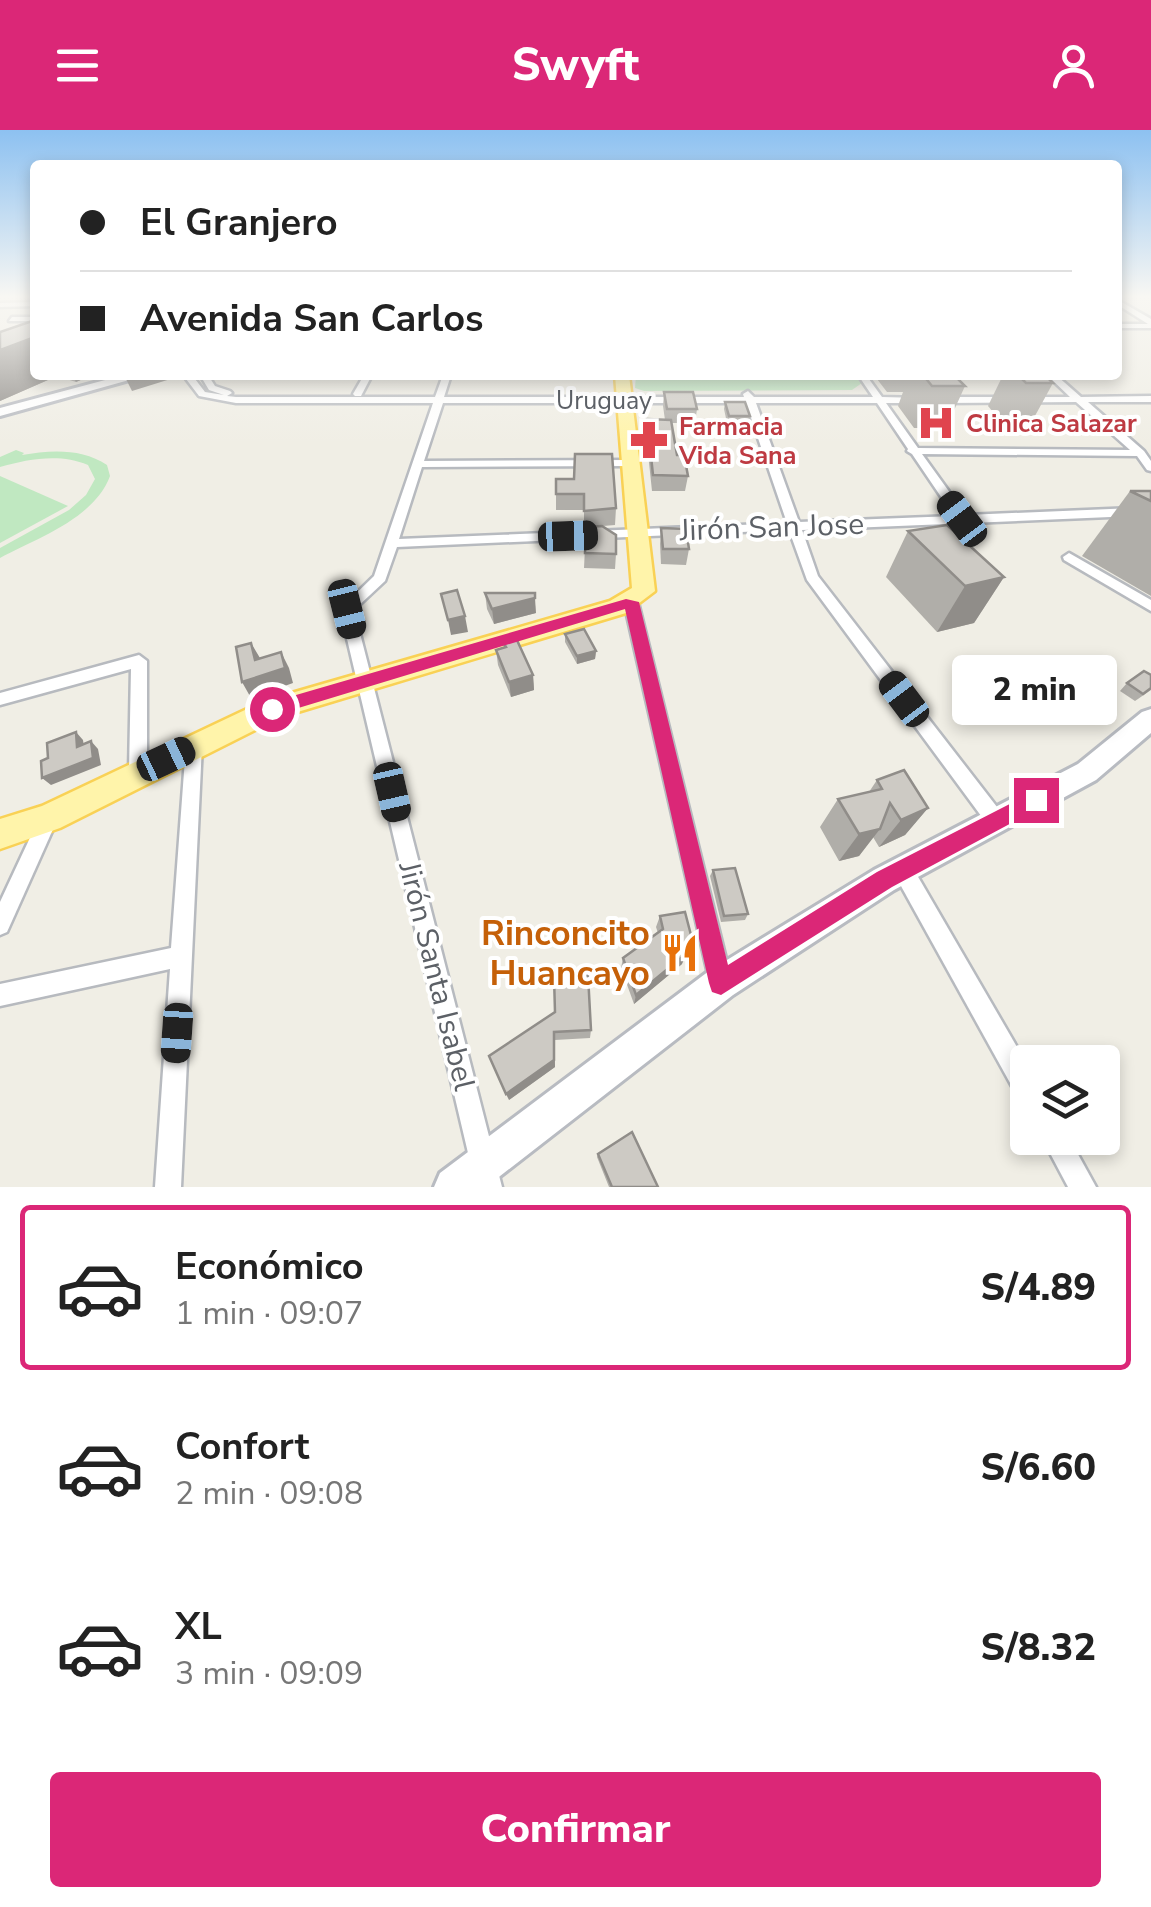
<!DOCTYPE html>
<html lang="es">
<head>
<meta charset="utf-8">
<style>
  body { margin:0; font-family:"Nunito Sans",sans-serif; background:#f6f6f6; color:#222; height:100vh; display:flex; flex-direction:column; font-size:38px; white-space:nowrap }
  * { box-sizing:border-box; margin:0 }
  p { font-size:32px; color:#767676 }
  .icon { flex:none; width:55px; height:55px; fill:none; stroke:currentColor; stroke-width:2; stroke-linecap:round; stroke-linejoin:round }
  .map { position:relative; height:1057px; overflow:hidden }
  .details { display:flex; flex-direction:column; background:#fff; flex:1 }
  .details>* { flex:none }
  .hud { position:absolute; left:30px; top:30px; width:1092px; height:220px; border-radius:10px; box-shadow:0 5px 15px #0003; display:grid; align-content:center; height:220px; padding:0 50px; background:#fff }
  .tools { position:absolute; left:1010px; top:915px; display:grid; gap:20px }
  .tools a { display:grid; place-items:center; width:110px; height:110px; border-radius:10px; background:#fff; box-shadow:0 5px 15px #0003; font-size:50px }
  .end { position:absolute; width:45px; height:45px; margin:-22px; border:12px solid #db2777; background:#fff; box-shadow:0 0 0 5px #fff }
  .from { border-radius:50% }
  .bubble { position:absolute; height:70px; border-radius:10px; background:#fff; box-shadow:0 5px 15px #0003; font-size:32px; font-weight:800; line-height:70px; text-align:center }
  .car { position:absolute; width:30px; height:60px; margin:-30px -15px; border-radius:12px; box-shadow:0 0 8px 2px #0007; background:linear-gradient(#222 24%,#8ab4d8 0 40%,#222 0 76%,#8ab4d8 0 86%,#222 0) }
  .hud b { display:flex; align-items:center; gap:35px; height:95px; font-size:38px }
  .hud b+b { border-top:2px solid #e0e0e0 }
  .hud i { width:25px; height:25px; background:#222 }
  ul { padding:18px 0 0; list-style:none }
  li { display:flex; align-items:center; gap:30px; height:165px; margin:0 20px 15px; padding:0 30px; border:5px solid transparent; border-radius:10px }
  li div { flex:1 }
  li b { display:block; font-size:38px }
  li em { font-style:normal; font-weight:800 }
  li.current { border-color:#db2777 }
  li>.icon { width:90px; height:90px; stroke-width:1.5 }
  .cta { display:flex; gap:20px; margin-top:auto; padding:20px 50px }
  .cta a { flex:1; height:115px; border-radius:10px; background:#db2777; color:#fff; font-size:40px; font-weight:800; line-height:115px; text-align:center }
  header { display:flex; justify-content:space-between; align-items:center; height:130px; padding:0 50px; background:#db2777; color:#fff; font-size:45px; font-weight:800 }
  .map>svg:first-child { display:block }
  .green { fill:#c0e8c1 }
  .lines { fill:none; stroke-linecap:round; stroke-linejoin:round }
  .street-casing { stroke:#b7babf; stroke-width:5 }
  .secondary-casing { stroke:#b8bbc1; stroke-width:6 }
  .primary-casing { stroke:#f9d155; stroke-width:5 }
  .street { fill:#fff; fill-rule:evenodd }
  .secondary { fill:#fff; fill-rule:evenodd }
  .primary { fill:#fff4aa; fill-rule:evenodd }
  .wall { fill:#b0aea9 }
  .shaded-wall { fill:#908d89 }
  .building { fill:#cdcac4; stroke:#908d89; stroke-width:2.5 }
  .route { fill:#db2777 }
  .labels { text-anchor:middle; stroke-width:8; stroke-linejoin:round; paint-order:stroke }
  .far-street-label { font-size:25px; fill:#5c6066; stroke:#fff }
  .far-health-label { font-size:25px; font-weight:bold; fill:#be3a42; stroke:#fff; text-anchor:start }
  .street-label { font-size:30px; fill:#5c6066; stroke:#fff }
  .near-food-label { font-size:35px; font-weight:bold; fill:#c56008; stroke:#fff; text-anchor:end }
</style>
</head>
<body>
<header><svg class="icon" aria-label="menu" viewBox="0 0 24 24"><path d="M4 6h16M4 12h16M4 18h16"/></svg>Swyft<svg class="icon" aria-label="person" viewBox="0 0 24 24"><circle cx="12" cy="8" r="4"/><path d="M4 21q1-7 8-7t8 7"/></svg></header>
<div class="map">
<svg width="1151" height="1057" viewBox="0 0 1151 1057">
  <rect width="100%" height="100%" fill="#f0eee5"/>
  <g class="green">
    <polygon points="636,245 857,245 862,253 852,260 644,261 635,258"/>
    <path d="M 16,320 L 24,323 L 22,325 C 50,320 82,318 107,335 L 110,346 C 94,389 37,408 0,428 L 0,418 L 69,380 L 86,365 L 95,349 L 88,335 C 60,323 28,329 0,337 L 0,327 Z"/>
    <polygon points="0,346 68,376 0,413"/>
  </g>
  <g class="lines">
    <g class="street-casing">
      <g id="street">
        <polygon points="1118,170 1151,189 1151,198 1118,198 1118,194 1148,194 1118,175"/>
        <polygon points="35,172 35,176 0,177 0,173"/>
        <polygon points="12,187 35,187 35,191 9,191"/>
        <path d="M 183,245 L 192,245 L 205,262 L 224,265 L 209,260 L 200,245 L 208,245 L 215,256 L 230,261 L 232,263 L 227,266 L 236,267 L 435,267 L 443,245 L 451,245 L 444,267 L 744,267 L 743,264 L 748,261 L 754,267 L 873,267 L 858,245 L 866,245 L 882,267 L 921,268 L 923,270 L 918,273 L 886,273 L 918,318 L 1130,320 L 1076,272 L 941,273 L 936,270 L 941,267 L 1070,267 L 1047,245 L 1056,245 L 1081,267 L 1151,266 L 1151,272 L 1088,272 L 1144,321 L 1151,331 L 1151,341 L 1147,340 L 1137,326 L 922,324 L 966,385 L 1134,378 L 1151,374 L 1151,382 L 1134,386 L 802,400 L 818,446 L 1004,686 L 1006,692 L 1004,698 L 997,700 L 990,698 L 807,450 L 789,400 L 397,417 L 385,451 L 354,480 L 502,1057 L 476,1057 L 340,479 L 374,446 L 433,273 L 236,273 L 199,266 ZM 443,273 L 746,273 L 787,393 L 399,409 L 422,337 L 630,336 L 635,333 L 630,330 L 424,331 ZM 756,273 L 877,273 L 908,319 L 907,321 L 912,324 L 954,386 L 799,392 Z"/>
        <polygon points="364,245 372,245 361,266 355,266 353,264"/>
        <polygon points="1069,423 1151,470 1151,481 1064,430 1063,427"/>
        <polygon points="631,467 638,472 732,853 729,861 721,864 713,861 710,853 624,472"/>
        <polygon points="139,525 147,531 147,642 144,647 138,650 132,647 129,642 131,539 0,575 0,563"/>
        <polygon points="194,608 200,610 202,615 181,1057 155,1057 170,839 0,876 0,854 171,818 186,615 188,610"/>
        <polygon points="49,680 56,682 58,688 7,802 0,805 0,772 42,682"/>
        <polygon points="903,731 910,733 1028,936 1028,972 1019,969 896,747 893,740 896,733"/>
        <polygon points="1042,1008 1069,1008 1096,1057 1068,1057"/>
      </g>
    </g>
    <g class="secondary-casing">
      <g id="secondary">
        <polygon points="124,245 147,245 0,286 0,278"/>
        <polygon points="1151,579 1151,603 1096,650 894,760 733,865 486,1057 434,1057 440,1043 709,841 874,740 1078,634 1142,582"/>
      </g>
    </g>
    <g class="primary-casing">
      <polygon id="primary" points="615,245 629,245 655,461 626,483 281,587 60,698 0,719 0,689 42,676 264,571 610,471 632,458"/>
    </g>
    <use href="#street" class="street"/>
    <use href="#secondary" class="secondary"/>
    <use href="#primary" class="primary"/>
  </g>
  <g class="wall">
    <polygon points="35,190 35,245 92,245 76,252 57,246 0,271 0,202"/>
    <polygon points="879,245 954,245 965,256 946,298 914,298 898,276 903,262 887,262 877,249"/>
    <polygon points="1003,245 1045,245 1053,253 1030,295 1003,294 988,276"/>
    <polygon points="664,262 697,279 695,293 671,293 677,325 688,346 685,361 652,361 646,304 647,289 665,290 663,276"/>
    <polygon points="725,272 750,286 749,293 727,293 724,279"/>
    <polygon points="556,349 616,378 615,395 591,397 616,424 615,439 584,438 586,397 584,398 584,380 556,380"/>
    <polygon points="1130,361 1151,361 1151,466 1082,426"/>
    <polygon points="661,398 689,419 686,435 661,434 660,414"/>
    <polygon points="908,401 1004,447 974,493 937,502 886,447"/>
    <polygon points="485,463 536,483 494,494 487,479"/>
    <polygon points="565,504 596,521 595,529 577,534 565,512"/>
    <polygon points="503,512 533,545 534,560 511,567 498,535 496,520 504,518"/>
    <polygon points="1151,545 1151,560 1135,571 1120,561 1127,553"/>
    <polygon points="877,650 928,678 905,705 879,717 873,707 859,726 839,731 820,697 838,669 869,662"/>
    <polygon points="713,740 748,784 745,790 721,792 710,746"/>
    <polygon points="660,786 682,834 634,874 621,838 623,828 658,803 656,797"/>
    <polygon points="555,882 591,900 590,908 555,910 555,937 509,970"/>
    <polygon points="598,1024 658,1057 609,1057 597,1027"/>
  </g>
  <g class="shaded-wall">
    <polygon points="33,207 35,210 35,245 57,246 0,271 0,220"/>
    <polygon points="72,245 92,245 76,252"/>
    <polygon points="131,245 176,245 177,247 132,261 125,247"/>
    <polygon points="1004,447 974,493 937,502 965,456"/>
    <polygon points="535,468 536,483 494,494 492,479"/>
    <polygon points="465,486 468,502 451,505 448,490"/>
    <polygon points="251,513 260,528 281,522 289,538 293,553 251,568 242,552"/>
    <polygon points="596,521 595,529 577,534 577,526"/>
    <polygon points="533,545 534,560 511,567 509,552"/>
    <polygon points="76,602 83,610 85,624 77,617"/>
    <polygon points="91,611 98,619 101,635 51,655 42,648"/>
    <polygon points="928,678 905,705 879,717 901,690"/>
    <polygon points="880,699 859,726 839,731 859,704"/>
    <polygon points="687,823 682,834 634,874 636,865"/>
    <polygon points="554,902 555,937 509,970 506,964"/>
  </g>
  <g class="building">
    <polygon points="35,190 35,207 0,220 0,202"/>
    <polygon points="923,245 954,245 965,256 932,256"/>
    <polygon points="1018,245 1045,245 1053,253 1026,253"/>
    <polygon points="664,262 693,262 697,279 667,279"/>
    <polygon points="725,272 745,272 750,286 729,286"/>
    <polygon points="647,289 671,290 677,325 684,325 688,346 653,345"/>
    <polygon points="575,324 612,324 616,378 584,381 584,364 556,364 556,349 574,349"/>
    <polygon points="1130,361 1151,361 1151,371"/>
    <polygon points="947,395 1004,447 965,456 908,401"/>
    <polygon points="602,396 616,405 616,424 585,423 586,397"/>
    <polygon points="661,398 686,399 689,419 663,419"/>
    <polygon points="457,460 465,486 448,490 441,464"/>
    <polygon points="485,463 535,463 535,468 492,479"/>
    <polygon points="584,499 596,521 577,526 565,504"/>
    <polygon points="516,508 533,545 509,552 496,520 506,517 503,512"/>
    <polygon points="251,513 255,530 281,522 285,538 242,552 236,517"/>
    <polygon points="1144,541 1151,545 1151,558 1143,564 1127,553"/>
    <polygon points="76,602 77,617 91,611 93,628 42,648 41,631 48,628 47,613"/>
    <polygon points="904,640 928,678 901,690 890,673 880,699 859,704 838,669 882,659 877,650"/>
    <polygon points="735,738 748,784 724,786 713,740"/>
    <polygon points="685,782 692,809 687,823 636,865 623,828 663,799 660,786"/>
    <polygon points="588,845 591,900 554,902 554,930 506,964 489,926 555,882 554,847"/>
    <polygon points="632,1002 658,1057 612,1057 598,1024"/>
  </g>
  <linearGradient id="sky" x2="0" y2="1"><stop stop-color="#8dc1f1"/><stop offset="0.53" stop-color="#f8f7f3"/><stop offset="1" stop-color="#f8f7f3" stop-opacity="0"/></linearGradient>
  <rect width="1151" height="314" fill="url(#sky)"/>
  <polygon class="route" points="626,469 639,472 728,835 877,742 1029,664 1043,664 1043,676 892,757 721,865 712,862 709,853 625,479 272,586 264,579 272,572"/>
  <defs>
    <g id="hospital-bare" transform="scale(3)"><path d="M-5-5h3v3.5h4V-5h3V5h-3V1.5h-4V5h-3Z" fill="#e0444e" stroke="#fff" stroke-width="2.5" paint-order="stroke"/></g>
    <g id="pharmacy-bare" transform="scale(3)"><path d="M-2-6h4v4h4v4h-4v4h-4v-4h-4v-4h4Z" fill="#e0444e" stroke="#fff" stroke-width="2.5" paint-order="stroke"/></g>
    <g id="restaurant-bare" transform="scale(3)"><path d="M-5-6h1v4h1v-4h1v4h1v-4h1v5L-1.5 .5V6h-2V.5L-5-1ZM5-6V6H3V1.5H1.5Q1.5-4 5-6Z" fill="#e8710a" stroke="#fff" stroke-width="2.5" paint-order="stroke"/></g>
  </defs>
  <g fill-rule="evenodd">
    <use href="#hospital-bare" x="936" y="293"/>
    <use href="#pharmacy-bare" x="649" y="310"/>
    <use href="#restaurant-bare" x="680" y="823"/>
  </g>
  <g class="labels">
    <g class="far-street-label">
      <text x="604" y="279">Uruguay</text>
    </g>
    <g class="far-health-label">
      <text x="966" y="302">Clinica Salazar</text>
      <text x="679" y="305">Farmacia<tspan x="679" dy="29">Vida Sana</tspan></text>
    </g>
    <g class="street-label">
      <text transform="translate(772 397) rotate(-2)" y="10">Jirón San Jose</text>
      <text transform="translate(437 846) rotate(76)" y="10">Jirón Santa Isabel</text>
    </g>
    <g class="near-food-label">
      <text x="650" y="815">Rinconcito<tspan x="650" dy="40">Huancayo</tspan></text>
    </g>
  </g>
</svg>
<div class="tools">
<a><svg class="icon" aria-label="layers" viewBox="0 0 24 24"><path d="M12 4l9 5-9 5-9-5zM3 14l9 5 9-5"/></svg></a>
</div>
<i class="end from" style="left:272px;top:579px"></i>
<i class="end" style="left:1036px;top:670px"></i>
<div class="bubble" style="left:952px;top:525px;width:165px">2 min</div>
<i class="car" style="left:962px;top:389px;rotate:323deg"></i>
<i class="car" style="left:568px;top:406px;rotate:88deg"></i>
<i class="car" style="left:347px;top:479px;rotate:166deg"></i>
<i class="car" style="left:904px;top:569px;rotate:323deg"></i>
<i class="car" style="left:166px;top:629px;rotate:65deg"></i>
<i class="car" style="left:392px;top:662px;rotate:167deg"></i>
<i class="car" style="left:177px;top:903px;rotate:184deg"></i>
<div class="hud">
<b><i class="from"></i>El Granjero</b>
<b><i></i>Avenida San Carlos</b>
</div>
</div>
<section class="details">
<ul>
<li class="current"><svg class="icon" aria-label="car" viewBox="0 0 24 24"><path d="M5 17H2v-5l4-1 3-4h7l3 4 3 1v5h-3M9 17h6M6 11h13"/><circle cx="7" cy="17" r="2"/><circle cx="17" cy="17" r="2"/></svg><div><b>Económico</b><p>1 min · 09:07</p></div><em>S/4.89</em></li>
<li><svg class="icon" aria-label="car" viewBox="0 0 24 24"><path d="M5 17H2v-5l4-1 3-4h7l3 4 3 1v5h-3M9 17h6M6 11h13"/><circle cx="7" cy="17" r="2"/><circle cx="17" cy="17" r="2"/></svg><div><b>Confort</b><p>2 min · 09:08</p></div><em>S/6.60</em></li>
<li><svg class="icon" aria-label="car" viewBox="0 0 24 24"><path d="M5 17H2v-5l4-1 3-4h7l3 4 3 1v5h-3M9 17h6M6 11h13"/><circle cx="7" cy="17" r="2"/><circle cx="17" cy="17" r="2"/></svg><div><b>XL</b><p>3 min · 09:09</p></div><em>S/8.32</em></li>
</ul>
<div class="cta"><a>Confirmar</a></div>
</section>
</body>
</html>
